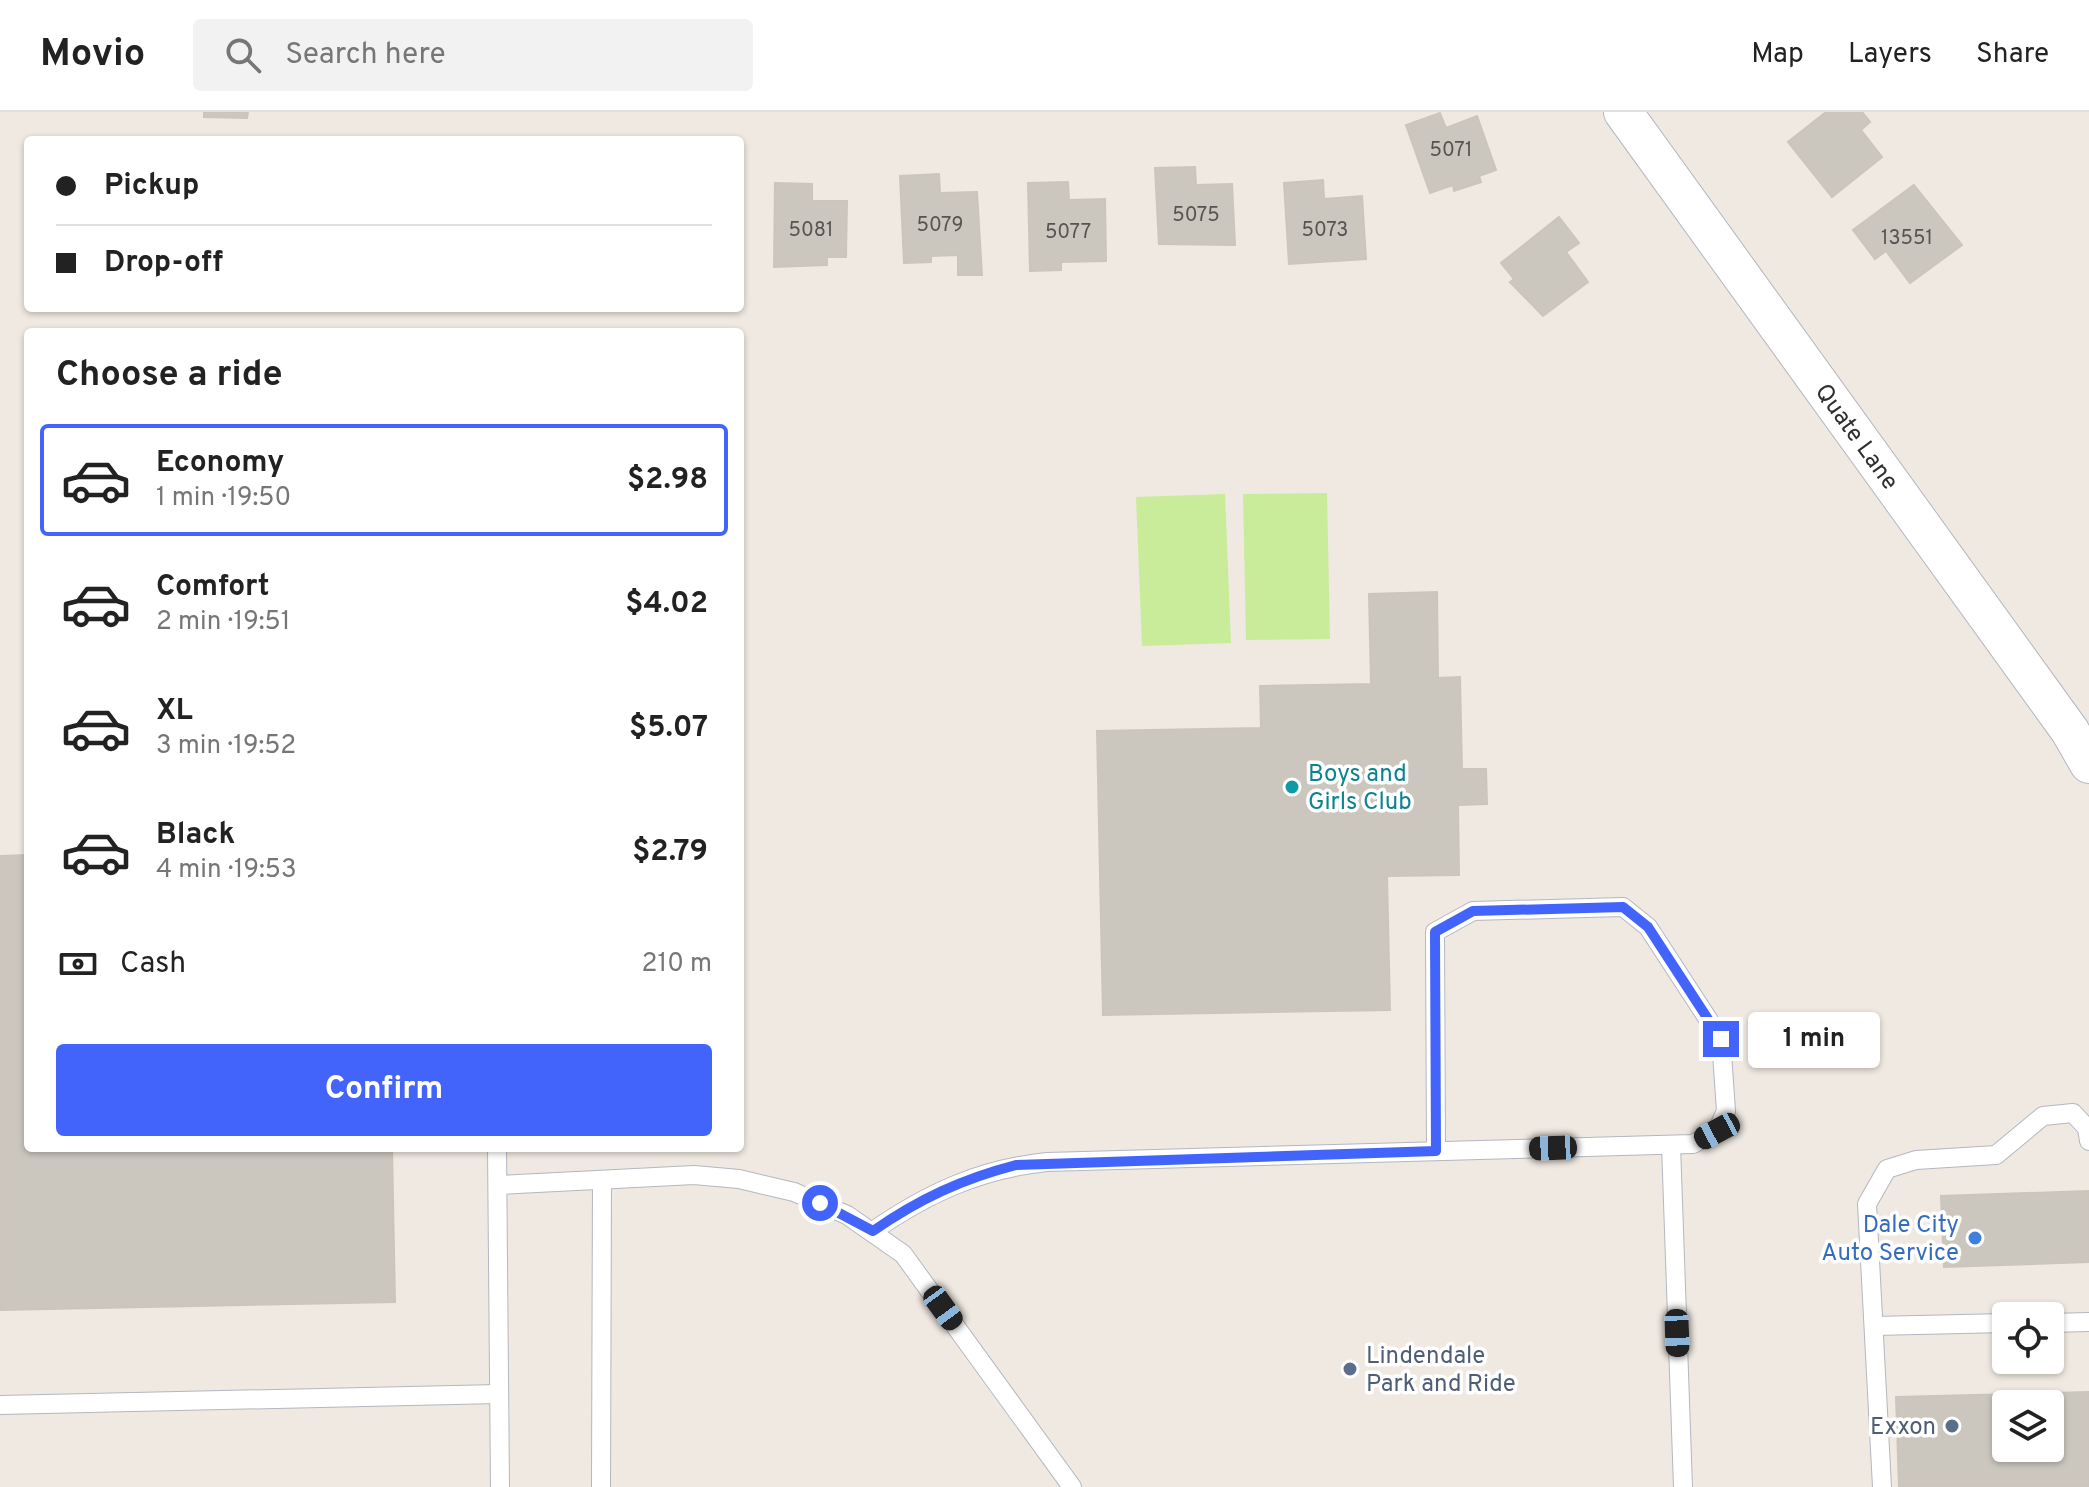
<!DOCTYPE html>
<html lang="en">
<head>
<meta charset="utf-8">
<style>
  body { margin:0; font-family:Overpass,sans-serif; background:#f2f2f2; color:#222; height:100vh; display:flex; flex-direction:column; font-size:30px; white-space:nowrap }
  * { box-sizing:border-box; margin:0 }
  p { font-size:26px; color:#767676 }
  .icon { flex:none; width:44px; height:44px; fill:none; stroke:currentColor; stroke-width:2; stroke-linecap:round; stroke-linejoin:round }
  .map { position:relative; flex:1; overflow:hidden }
  .details { position:absolute; left:24px; top:216px; width:720px; height:824px; display:flex; flex-direction:column; background:#fff; border-radius:8px; box-shadow:0 2px 6px #0004 }
  .details>* { flex:none }
  .banner { position:absolute; left:24px; top:24px; width:720px; height:176px; border-radius:8px; box-shadow:0 2px 6px #0004; display:grid; align-content:center; height:176px; padding:0 32px; background:#fff }
  .controls { position:absolute; left:1992px; top:1190px; display:grid; gap:16px }
  .controls a { display:grid; place-items:center; width:72px; height:72px; border-radius:8px; background:#fff; box-shadow:0 2px 6px #0004; font-size:40px }
  .end { position:absolute; width:36px; height:36px; margin:-18px; border:10px solid #4264fb; background:#fff; box-shadow:0 0 0 4px #fff }
  .from { border-radius:50% }
  .bubble { position:absolute; height:56px; border-radius:8px; background:#fff; box-shadow:0 2px 6px #0004; font-size:26px; font-weight:700; line-height:56px; text-align:center }
  .car { position:absolute; width:24px; height:48px; margin:-24px -12px; border-radius:10px; box-shadow:0 0 6px 2px #0007; background:linear-gradient(#222 24%,#8ab4d8 0 40%,#222 0 76%,#8ab4d8 0 86%,#222 0) }
  .banner b { display:flex; align-items:center; gap:28px; height:76px; font-size:30px }
  .banner b+b { border-top:2px solid #e0e0e0 }
  .banner i { width:20px; height:20px; background:#222 }
  ul { padding:0; list-style:none }
  li { display:flex; align-items:center; gap:24px; height:112px; margin:0 16px 12px; padding:0 16px; border:4px solid transparent; border-radius:8px }
  li div { flex:1 }
  li b { display:block; font-size:30px }
  li em { font-style:normal; font-weight:700 }
  li.selected { border-color:#4264fb }
  li>.icon { width:72px; height:72px; stroke-width:1.5 }
  h2 { padding:0 32px; font-size:36px; line-height:96px }
  .pay { display:flex; align-items:center; gap:20px; height:88px; padding:0 32px; font-size:30px }
  .pay p { margin-inline-start:auto }
  .action { display:flex; gap:16px; margin-top:auto; padding:16px 32px }
  .action a { flex:1; height:92px; border-radius:8px; background:#4264fb; color:#fff; font-size:32px; font-weight:700; line-height:92px; text-align:center }
  header { display:flex; align-items:center; gap:48px; box-sizing:border-box; height:112px; padding:0 40px; background:#fff; border-bottom:2px solid #e0e0e0 }
  header strong { font-size:38px }
  nav { display:flex; gap:44px; margin-inline-start:auto; font-size:28px }
  .search { width:560px; height:72px; background:#f2f2f2; display:flex; align-items:center; gap:20px; box-sizing:border-box; padding:0 28px; border-radius:8px; color:#767676; font-size:30px }
  .map>svg:first-child { display:block }
  .pitch { fill:#c9ec9a }
  .building { fill:#cbc7bf; stroke:#cbc5ba; stroke-width:2; fill-rule:evenodd }
  .lines { fill:none; stroke-linecap:round; stroke-linejoin:round }
  .lane-casing { stroke:#b4b7c1; stroke-width:20 }
  .street-casing { stroke:#b4b7c1; stroke-width:40 }
  .lane { stroke:#fff; stroke-width:18 }
  .street { stroke:#fff; stroke-width:38 }
  .route { stroke:#4264fb; stroke-width:10 }
  .culture-dot { fill:#0f9aa8; stroke:#fff; stroke-width:3 }
  .shop-dot { fill:#3f7fe0; stroke:#fff; stroke-width:3 }
  .service-dot { fill:#5c6f8a; stroke:#fff; stroke-width:3 }
  .labels { text-anchor:middle; stroke-width:7; stroke-linejoin:round; paint-order:stroke }
  .number-label { font-size:20px; fill:#555452 }
  .street-label { font-size:24px; fill:#2e2e2e; stroke:#fff }
  .culture-label { font-size:24px; fill:#0d838f; stroke:#fff; text-anchor:start }
  .shop-label { font-size:24px; fill:#366cbe; stroke:#fff; text-anchor:end }
  .service-label { font-size:24px; fill:#4e5e75; stroke:#fff; text-anchor:start }
</style>
</head>
<body>
<header>
<strong>Movio</strong>
<div class="search"><svg class="icon" aria-label="search" viewBox="0 0 24 24"><circle cx="10" cy="10" r="6"/><path d="M15 15l6 6"/></svg>Search here</div>
<nav><a>Map</a><a>Layers</a><a>Share</a></nav>
</header>
<div class="map">
<svg width="2089" height="1375" viewBox="0 0 2089 1375">
  <rect width="100%" height="100%" fill="#efe9e1"/>
  <g class="pitch">
    <polygon points="1327,381 1330,527 1246,528 1243,382"/>
    <polygon points="1225,382 1231,531 1142,534 1136,385"/>
  </g>
  <g class="building">
    <polygon points="204,0 248,0 247,6 204,5"/>
    <polygon points="1826,0 1862,0 1870,10 1861,18 1882,45 1832,85 1788,30"/>
    <polygon points="1440,1 1446,16 1477,4 1496,58 1479,64 1481,70 1454,79 1453,73 1430,81 1406,13"/>
    <polygon points="1195,55 1196,73 1232,72 1235,133 1159,132 1155,56"/>
    <polygon points="939,62 940,81 977,80 982,163 958,163 958,143 931,144 931,150 904,151 900,64"/>
    <polygon points="1323,68 1324,87 1362,84 1366,147 1289,152 1284,71"/>
    <polygon points="1068,70 1069,88 1105,87 1106,149 1061,150 1061,158 1030,159 1028,71"/>
    <polygon points="775,71 812,72 812,89 847,89 846,145 827,145 827,153 774,155"/>
    <polygon points="1914,73 1962,133 1910,171 1886,139 1875,147 1853,118"/>
    <polygon points="1559,105 1579,131 1566,140 1588,170 1543,204 1510,170 1514,167 1501,151"/>
    <polygon points="1437,480 1438,566 1460,565 1462,657 1486,657 1487,692 1458,693 1459,763 1387,764 1390,898 1103,903 1097,619 1261,616 1260,574 1371,572 1369,482"/>
    <polygon points="28,743 28,1036 392,1036 395,1190 0,1198 0,744"/>
    <polygon points="2089,1079 2089,1150 1944,1155 1941,1084"/>
    <path d="M 2089,1280 L 2089,1375 L 1899,1375 L 1896,1285 ZM 2006,1292 L 2050,1292 L 2050,1336 L 2006,1336 Z"/>
  </g>
  <g class="lines">
    <g class="lane-casing">
      <g id="lane">
        <polyline points="1671,1033 1683,1375"/>
        <polyline points="497,1036 500,1375"/>
        <polyline points="498,1073 694,1063 739,1067 794,1080 847,1103 903,1142 1072,1375"/>
        <path d="M 873,1119 C 928,1081 980,1057 1047,1050 L 1693,1032 L 1717,1019 L 1726,999 L 1721,927 L 1648,815 L 1623,795 L 1473,799 L 1435,820 L 1436,1039"/>
        <polyline points="2050,1211 2089,1210"/>
        <polyline points="1874,1214 2006,1211"/>
        <polyline points="0,1293 499,1282"/>
        <polyline points="601,1375 602,1068"/>
        <polyline points="1882,1375 1867,1092 1887,1057 1916,1048 1996,1043 2043,1004 2073,1001 2087,1016 2089,1029"/>
      </g>
    </g>
    <g class="street-casing">
      <g id="street">
        <path id="s1" d="M 1623,0 L 2070,619 L 2089,652"/>
      </g>
    </g>
    <use href="#lane" class="lane"/>
    <use href="#street" class="street"/>
  </g>
  <g class="lines">
    <path class="route" d="M 820,1091 L 873,1119 C 919,1087 962,1067 1016,1053 L 1436,1039 L 1435,820 L 1473,799 L 1623,795 L 1648,815 L 1721,927"/>
  </g>
  <circle class="culture-dot" cx="1292" cy="675" r="8"/>
  <circle class="shop-dot" cx="1975" cy="1126" r="8"/>
  <g class="service-dot">
    <circle cx="1350" cy="1257" r="8"/>
    <circle cx="1952" cy="1314" r="8"/>
  </g>
  <g class="labels">
    <g class="number-label">
      <text x="1451" y="44">5071</text>
      <text x="1196" y="109">5075</text>
      <text x="940" y="119">5079</text>
      <text x="811" y="124">5081</text>
      <text x="1325" y="124">5073</text>
      <text x="1068" y="126">5077</text>
      <text x="1907" y="132">13551</text>
    </g>
    <g class="street-label">
      <text dy="8" stroke="none"><textPath href="#s1" startOffset="400">Quate Lane</textPath></text>
    </g>
    <g class="culture-label">
      <text x="1308" y="669">Boys and<tspan x="1308" dy="28">Girls Club</tspan></text>
    </g>
    <g class="shop-label">
      <text x="1959" y="1120">Dale City<tspan x="1959" dy="28">Auto Service</tspan></text>
    </g>
    <g class="service-label">
      <text x="1366" y="1251">Lindendale<tspan x="1366" dy="28">Park and Ride</tspan></text>
      <text x="1936" y="1322" text-anchor="end">Exxon</text>
    </g>
  </g>
</svg>
<div class="controls">
<a><svg class="icon" aria-label="locate" viewBox="0 0 24 24"><circle cx="12" cy="12" r="6"/><path d="M12 2v4M12 18v4M2 12h4M18 12h4"/></svg></a>
<a><svg class="icon" aria-label="layers" viewBox="0 0 24 24"><path d="M12 4l9 5-9 5-9-5zM3 14l9 5 9-5"/></svg></a>
</div>
<i class="end from" style="left:820px;top:1091px"></i>
<i class="end" style="left:1721px;top:927px"></i>
<div class="bubble" style="left:1748px;top:900px;width:132px">1 min</div>
<i class="car" style="left:1717px;top:1019px;rotate:242deg"></i>
<i class="car" style="left:1553px;top:1036px;rotate:268deg"></i>
<i class="car" style="left:943px;top:1196px;rotate:144deg"></i>
<i class="car" style="left:1677px;top:1221px;rotate:178deg"></i>
<div class="banner">
<b><i class="from"></i>Pickup</b>
<b><i></i>Drop-off</b>
</div>
<section class="details">
<h2>Choose a ride</h2>
<ul>
<li class="selected"><svg class="icon" aria-label="car" viewBox="0 0 24 24"><path d="M5 17H2v-5l4-1 3-4h7l3 4 3 1v5h-3M9 17h6M6 11h13"/><circle cx="7" cy="17" r="2"/><circle cx="17" cy="17" r="2"/></svg><div><b>Economy</b><p>1 min · 19:50</p></div><em>$2.98</em></li>
<li><svg class="icon" aria-label="car" viewBox="0 0 24 24"><path d="M5 17H2v-5l4-1 3-4h7l3 4 3 1v5h-3M9 17h6M6 11h13"/><circle cx="7" cy="17" r="2"/><circle cx="17" cy="17" r="2"/></svg><div><b>Comfort</b><p>2 min · 19:51</p></div><em>$4.02</em></li>
<li><svg class="icon" aria-label="car" viewBox="0 0 24 24"><path d="M5 17H2v-5l4-1 3-4h7l3 4 3 1v5h-3M9 17h6M6 11h13"/><circle cx="7" cy="17" r="2"/><circle cx="17" cy="17" r="2"/></svg><div><b>XL</b><p>3 min · 19:52</p></div><em>$5.07</em></li>
<li><svg class="icon" aria-label="car" viewBox="0 0 24 24"><path d="M5 17H2v-5l4-1 3-4h7l3 4 3 1v5h-3M9 17h6M6 11h13"/><circle cx="7" cy="17" r="2"/><circle cx="17" cy="17" r="2"/></svg><div><b>Black</b><p>4 min · 19:53</p></div><em>$2.79</em></li>
</ul>
<div class="pay"><svg class="icon" aria-label="cash" viewBox="0 0 24 24"><path d="M3 7h18v10H3z"/><circle cx="12" cy="12" r="2"/></svg>Cash<p>210 m</p></div>
<div class="action"><a>Confirm</a></div>
</section>
</div>
</body>
</html>
